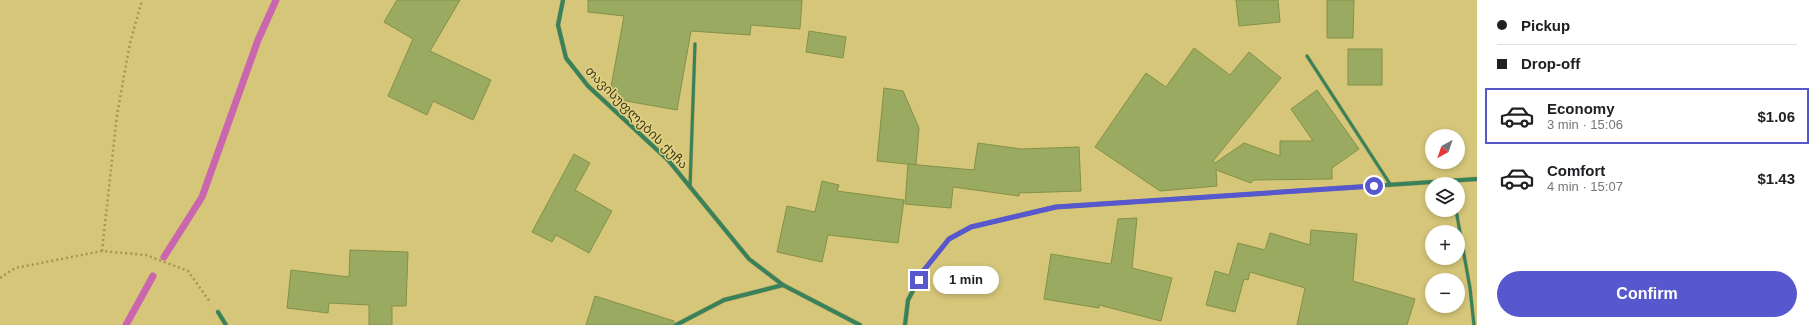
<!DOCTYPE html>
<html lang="en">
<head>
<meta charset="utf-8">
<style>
  body { margin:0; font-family:Helvetica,"Noto Sans Georgian",sans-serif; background:#f6f6f6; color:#202124; height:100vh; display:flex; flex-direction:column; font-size:15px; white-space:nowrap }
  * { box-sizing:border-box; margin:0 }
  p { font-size:13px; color:#757577 }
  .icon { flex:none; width:22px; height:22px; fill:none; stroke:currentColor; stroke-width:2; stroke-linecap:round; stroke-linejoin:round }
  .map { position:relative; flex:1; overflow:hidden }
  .details { display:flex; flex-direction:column; background:#fff; width:340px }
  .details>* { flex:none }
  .top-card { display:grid; align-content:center; height:88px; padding:0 20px; background:#fff }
  .needle { width:26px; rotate:220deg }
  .tools { position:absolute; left:1425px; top:129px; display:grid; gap:8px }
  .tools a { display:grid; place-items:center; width:40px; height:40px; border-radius:50%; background:#fff; box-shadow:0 2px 6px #0003; font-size:20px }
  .end { position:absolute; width:18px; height:18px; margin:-9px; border:5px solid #5757ce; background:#fff; box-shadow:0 0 0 2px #fff }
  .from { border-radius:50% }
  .bubble { position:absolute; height:28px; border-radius:14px; background:#fff; box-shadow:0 2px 6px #0003; font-size:13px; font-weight:700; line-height:28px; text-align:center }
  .top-card b { display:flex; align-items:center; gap:14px; height:38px; font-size:15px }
  .top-card b+b { border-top:1px solid #e0e0e0 }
  .top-card i { width:10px; height:10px; background:#202124 }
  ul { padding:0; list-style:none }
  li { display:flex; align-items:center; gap:12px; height:56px; margin:0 8px 6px; padding:0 12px; border:2px solid transparent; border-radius:0px }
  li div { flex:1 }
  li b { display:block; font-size:15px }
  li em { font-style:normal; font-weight:700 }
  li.current { border-color:#5757ce }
  li>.icon { width:36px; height:36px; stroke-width:1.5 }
  .action { display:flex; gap:8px; margin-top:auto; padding:8px 20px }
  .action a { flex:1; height:46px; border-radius:24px; background:#5757ce; color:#fff; font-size:16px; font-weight:700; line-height:46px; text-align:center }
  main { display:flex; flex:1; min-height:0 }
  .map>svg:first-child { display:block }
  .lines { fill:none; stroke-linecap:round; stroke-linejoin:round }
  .stream { stroke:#c966ae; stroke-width:7 }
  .building { fill:#9baa61; stroke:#839148 }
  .service-casing { stroke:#b4a764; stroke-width:4 }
  .minor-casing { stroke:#b4a764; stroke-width:5 }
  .path { stroke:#a29658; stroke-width:2.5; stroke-dasharray:2 3; stroke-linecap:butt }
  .service { stroke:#37815b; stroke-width:3 }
  .minor { stroke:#37815b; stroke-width:4 }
  .route { stroke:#5757ce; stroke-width:5 }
  .labels { text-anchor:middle; stroke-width:3; stroke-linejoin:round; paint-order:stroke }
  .street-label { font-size:13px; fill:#413b1b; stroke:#e2d385 }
</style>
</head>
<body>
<main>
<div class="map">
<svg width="1477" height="325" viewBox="0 0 1477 325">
  <rect width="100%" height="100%" fill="#d5c679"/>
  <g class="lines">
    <g class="stream">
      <polyline points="164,257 202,197 258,40 276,0"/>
      <polyline points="126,325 153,276"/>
    </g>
  </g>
  <g class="building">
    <polygon points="397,0 460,0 430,51 491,80 473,120 433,101 427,115 388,96 413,39 384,22"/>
    <polygon points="588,0 802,0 800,29 751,25 750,35 691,31 677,110 609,98 624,16 588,12"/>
    <polygon points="1236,0 1278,0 1280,22 1239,26"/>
    <polygon points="1327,0 1354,0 1353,38 1327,38"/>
    <polygon points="809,31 846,37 843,58 806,52"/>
    <polygon points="1194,48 1230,75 1249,52 1281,78 1213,161 1215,163 1244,143 1280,156 1280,141 1313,141 1291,109 1317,90 1359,149 1332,168 1332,179 1253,180 1251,183 1216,170 1217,186 1160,191 1095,147 1146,73 1166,87"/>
    <rect x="1348" y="49" width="34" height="36"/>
    <polygon points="884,88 903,91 919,128 916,165 877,161"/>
    <polygon points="978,143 1021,149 1079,147 1081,191 1019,193 1019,196 953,187 951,208 905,204 908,164 974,170"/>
    <polygon points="574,154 590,163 575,190 612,211 589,253 556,235 552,242 532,232"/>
    <polygon points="822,181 839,185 837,191 904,200 898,243 828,235 822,262 777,252 787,206 815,212"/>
    <polygon points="1137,218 1132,268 1172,278 1161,321 1099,305 1099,308 1044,299 1051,254 1111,264 1118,219"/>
    <polygon points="1311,230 1357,234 1353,281 1415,299 1407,325 1297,325 1305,288 1250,272 1248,280 1244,279 1235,312 1206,305 1215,271 1229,275 1238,243 1265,250 1270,233 1310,245"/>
    <polygon points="350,250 408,252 406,306 392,306 392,325 369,325 369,305 329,303 328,313 287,308 291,270 349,277"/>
    <polygon points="595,296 674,321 674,322 673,325 586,325"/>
  </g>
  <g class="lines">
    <g class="service-casing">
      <g id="service">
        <polyline points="1307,56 1390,184"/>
        <polyline points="690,187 695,44"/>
        <polyline points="1456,210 1470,288 1474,325"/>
      </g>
    </g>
    <g class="minor-casing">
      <g id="minor">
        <polyline points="563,0 558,25 566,58 588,86 668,160 749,259 783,285 860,325"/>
        <polyline points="218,312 226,325"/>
        <polyline points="676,325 724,300 783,285"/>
        <polyline points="905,325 908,300 924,270 949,239 971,227 1056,207 1477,179"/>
      </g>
    </g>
    <g class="path">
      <polyline points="102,251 117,115 130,43 142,0"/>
      <polyline points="0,278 15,268 102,251 146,255 188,271 210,302"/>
    </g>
    <use href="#service" class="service"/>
    <use href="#minor" class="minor"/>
  </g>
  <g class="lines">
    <polyline class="route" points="919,280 924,270 949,239 971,227 1056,207 1374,186"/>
  </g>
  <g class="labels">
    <g class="street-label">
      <text transform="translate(637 117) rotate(45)" y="5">თავისუფლების ქუჩა</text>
    </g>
  </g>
</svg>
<div class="tools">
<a><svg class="needle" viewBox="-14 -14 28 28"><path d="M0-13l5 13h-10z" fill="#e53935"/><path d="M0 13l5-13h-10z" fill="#757577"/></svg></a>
<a><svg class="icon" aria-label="layers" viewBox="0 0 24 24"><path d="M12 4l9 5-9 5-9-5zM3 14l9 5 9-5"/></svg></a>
<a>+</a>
<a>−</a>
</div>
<i class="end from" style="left:1374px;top:186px"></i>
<i class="end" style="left:919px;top:280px"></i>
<div class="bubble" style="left:933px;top:266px;width:66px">1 min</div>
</div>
<section class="details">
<div class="top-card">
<b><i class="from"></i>Pickup</b>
<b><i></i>Drop-off</b>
</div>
<ul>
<li class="current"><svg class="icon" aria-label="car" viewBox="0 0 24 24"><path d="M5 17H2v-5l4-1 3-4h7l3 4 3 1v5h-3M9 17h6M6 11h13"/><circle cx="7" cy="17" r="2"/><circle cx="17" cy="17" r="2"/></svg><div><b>Economy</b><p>3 min · 15:06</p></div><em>$1.06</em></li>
<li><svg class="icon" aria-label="car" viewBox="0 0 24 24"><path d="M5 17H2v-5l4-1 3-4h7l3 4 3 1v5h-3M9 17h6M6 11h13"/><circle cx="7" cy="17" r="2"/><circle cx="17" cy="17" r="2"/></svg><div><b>Comfort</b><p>4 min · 15:07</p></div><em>$1.43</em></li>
</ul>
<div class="action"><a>Confirm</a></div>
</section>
</main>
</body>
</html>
